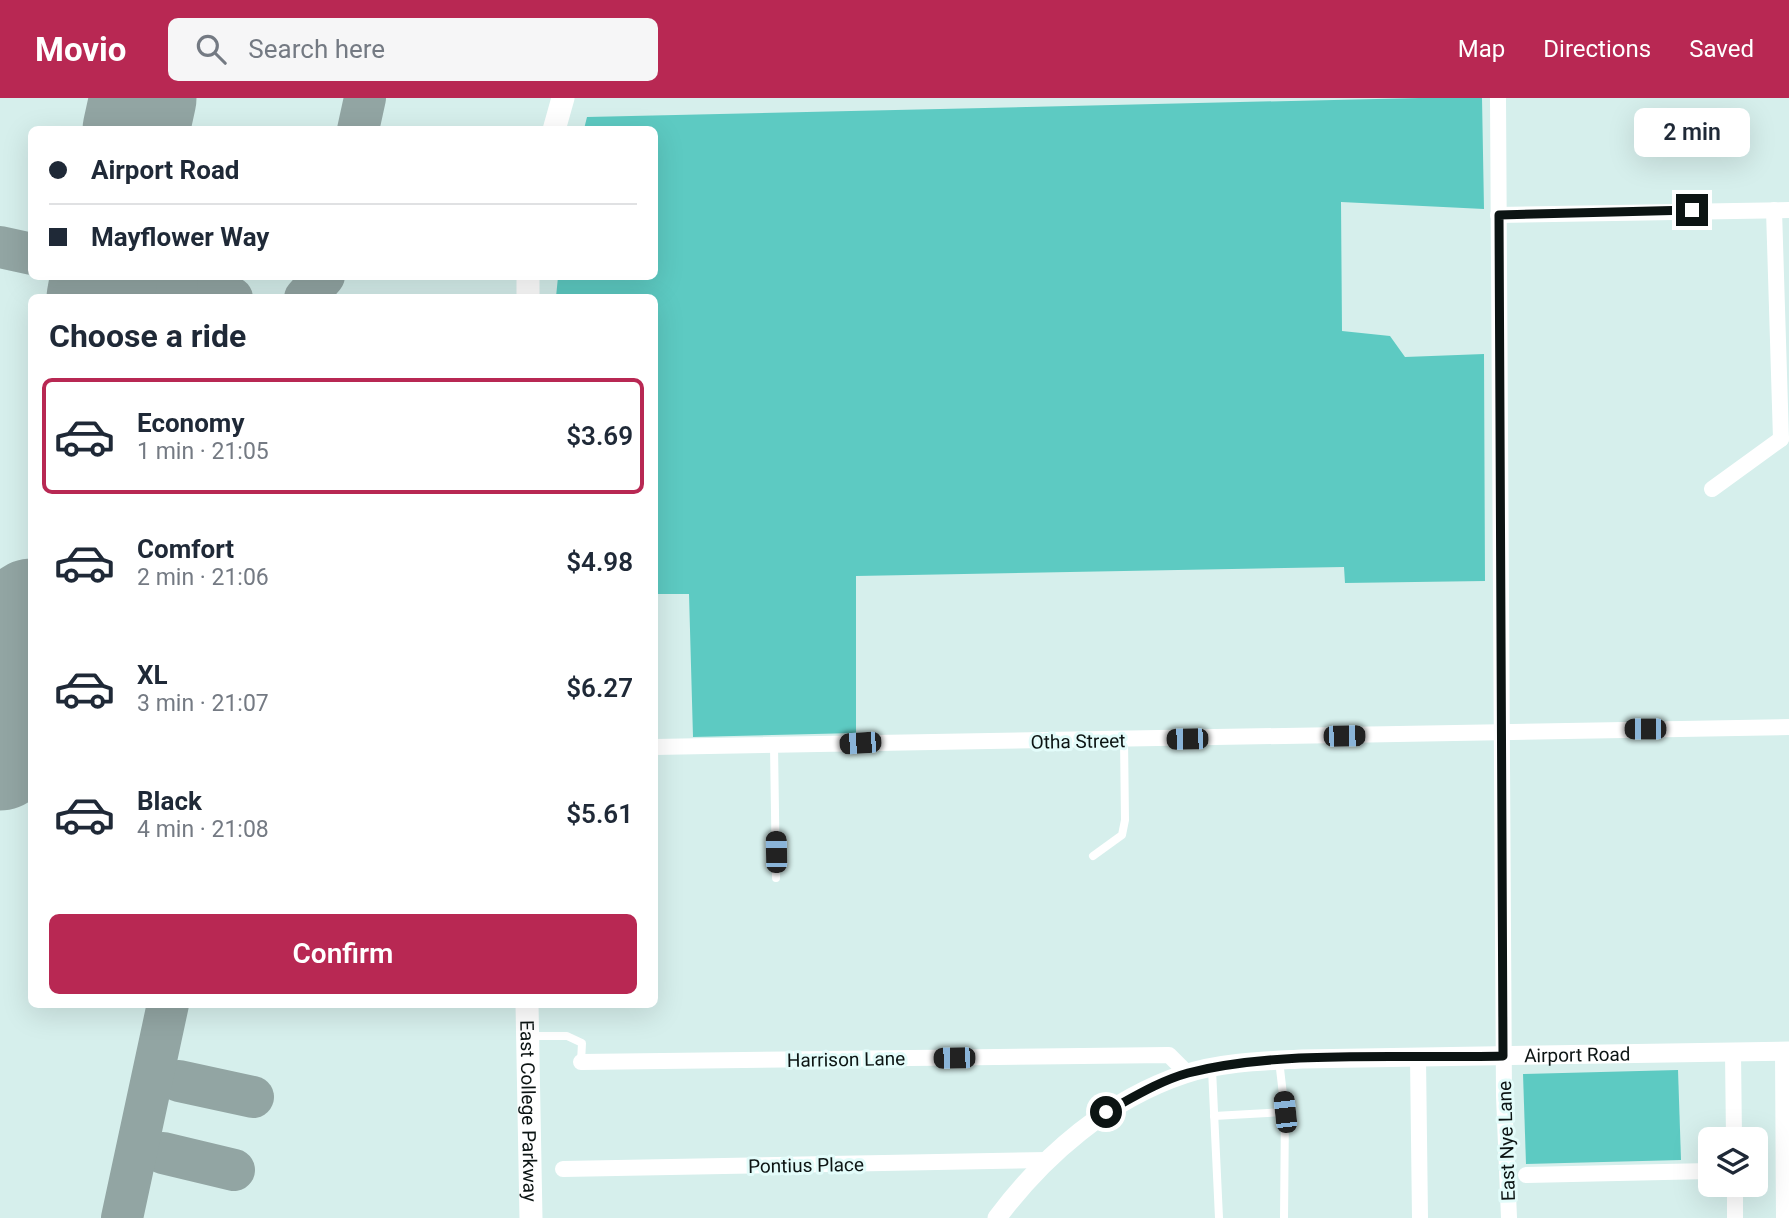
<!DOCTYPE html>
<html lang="en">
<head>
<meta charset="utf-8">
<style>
  body { margin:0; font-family:Roboto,sans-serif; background:#f6f6f7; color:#1f2937; height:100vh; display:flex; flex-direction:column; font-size:26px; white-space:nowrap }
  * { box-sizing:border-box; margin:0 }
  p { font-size:23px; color:#747a83 }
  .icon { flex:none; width:38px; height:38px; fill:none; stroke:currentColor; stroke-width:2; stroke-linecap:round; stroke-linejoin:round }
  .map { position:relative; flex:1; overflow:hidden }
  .details { position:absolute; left:28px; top:196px; width:630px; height:714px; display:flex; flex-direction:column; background:#fff; border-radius:10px; box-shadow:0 7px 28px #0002 }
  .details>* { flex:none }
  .hud { position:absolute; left:28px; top:28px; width:630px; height:154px; border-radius:10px; box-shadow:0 7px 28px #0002; display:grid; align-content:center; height:154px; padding:0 21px; background:#fff }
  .controls { position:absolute; left:1698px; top:1029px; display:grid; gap:14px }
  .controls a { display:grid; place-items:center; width:70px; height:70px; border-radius:10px; background:#fff; box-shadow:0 7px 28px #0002; font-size:35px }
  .end { position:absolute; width:32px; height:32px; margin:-16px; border:9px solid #0c1413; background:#fff; box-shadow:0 0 0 4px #fff }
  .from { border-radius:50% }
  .bubble { position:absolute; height:49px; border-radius:10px; background:#fff; box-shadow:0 7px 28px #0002; font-size:23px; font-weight:600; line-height:49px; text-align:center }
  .car { position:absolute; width:21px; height:42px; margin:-21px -10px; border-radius:9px; box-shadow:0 0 5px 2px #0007; background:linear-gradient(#222 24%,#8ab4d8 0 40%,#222 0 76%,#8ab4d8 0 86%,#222 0) }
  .hud b { display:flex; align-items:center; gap:24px; height:66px; font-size:26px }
  .hud b+b { border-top:2px solid #e0e1e3 }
  .hud i { width:18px; height:18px; background:#1f2937 }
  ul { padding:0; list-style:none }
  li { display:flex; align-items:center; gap:21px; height:116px; margin:0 14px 10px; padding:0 7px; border:4px solid transparent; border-radius:10px }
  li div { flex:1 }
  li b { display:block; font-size:26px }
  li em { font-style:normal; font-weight:600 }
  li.current { border-color:#b82853 }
  li>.icon { width:63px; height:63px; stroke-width:1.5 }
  h2 { padding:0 21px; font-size:32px; line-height:84px }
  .cta { display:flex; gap:14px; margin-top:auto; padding:14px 21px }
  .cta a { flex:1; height:80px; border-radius:10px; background:#b82853; color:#fff; font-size:28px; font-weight:600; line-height:80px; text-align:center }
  header { display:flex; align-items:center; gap:42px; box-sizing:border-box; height:98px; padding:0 35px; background:#b82853; color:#fff }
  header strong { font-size:33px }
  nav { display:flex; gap:38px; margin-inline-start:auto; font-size:24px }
  .search { width:490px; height:63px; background:#f6f6f7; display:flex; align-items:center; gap:18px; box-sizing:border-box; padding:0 24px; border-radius:10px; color:#747a83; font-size:26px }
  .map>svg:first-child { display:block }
  .green { fill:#5dcac2 }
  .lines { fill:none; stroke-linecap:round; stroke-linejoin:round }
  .taxiway { stroke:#92a5a3; stroke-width:42 }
  .runway { stroke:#92a5a3; stroke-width:107 }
  .service { stroke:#fff; stroke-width:8 }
  .minor { stroke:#fff; stroke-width:16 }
  .tertiary { stroke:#fff; stroke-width:19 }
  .secondary { stroke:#fff; stroke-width:23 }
  .route { stroke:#0c1413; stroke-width:9 }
  .labels { text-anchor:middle; stroke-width:6; stroke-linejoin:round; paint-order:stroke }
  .street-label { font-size:19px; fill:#0c1413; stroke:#e3fcfa }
</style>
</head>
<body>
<header>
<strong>Movio</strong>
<div class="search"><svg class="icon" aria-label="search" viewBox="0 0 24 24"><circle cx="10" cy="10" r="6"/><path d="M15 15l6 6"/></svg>Search here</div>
<nav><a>Map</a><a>Directions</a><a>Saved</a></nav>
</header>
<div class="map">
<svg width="1789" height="1120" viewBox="0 0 1789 1120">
  <rect width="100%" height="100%" fill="#d6efec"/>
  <g class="green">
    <polygon points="1419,0 1482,0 1484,111 1341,104 1342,233 1390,238 1405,259 1484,256 1485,483 1345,485 1344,469 856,478 856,635 693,639 689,496 655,496 654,200 556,199 558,179 654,178 654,32 584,31 587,19"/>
    <polygon points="1678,972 1681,1062 1526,1066 1523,976"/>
  </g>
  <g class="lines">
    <g class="taxiway">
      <polyline points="134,32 141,0"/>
      <polyline points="358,32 365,0"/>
      <polyline points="0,149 32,156"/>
      <polyline points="71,178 85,200"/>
      <polyline points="155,178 177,187 232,200"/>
      <polyline points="121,200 146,188 177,187"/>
      <polyline points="305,200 324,178"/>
      <polyline points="179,983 253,999"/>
      <polyline points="163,1055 234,1072"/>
      <polyline points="122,1120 168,906"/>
    </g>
    <g class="runway">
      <polyline points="136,32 143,0"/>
      <polyline points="100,200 104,178"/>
      <polyline points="0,659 32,514"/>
    </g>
    <g class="service">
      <polyline points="774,648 776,780"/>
      <polyline points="1093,758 1122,737 1125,722 1124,641"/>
      <polyline points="530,938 567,938 582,945 581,964"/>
      <polyline points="1279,962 1285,1014 1284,1120"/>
      <polyline points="1212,971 1219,1120"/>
      <polyline points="1214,1018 1285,1014"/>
    </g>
    <g class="minor">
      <polyline points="1498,0 1504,998 1509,1120"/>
      <polyline points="1774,112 1781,341"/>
      <polyline points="1498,117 1789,112"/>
      <polyline points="1712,391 1781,341"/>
      <polyline points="654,649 1789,629"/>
      <polyline points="1783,953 1784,1120"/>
      <polyline points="1733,955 1734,1041"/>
      <polyline points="1418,960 1420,1120"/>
      <polyline points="581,964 1169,957 1187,975"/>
      <polyline points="563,1071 1048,1062"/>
      <polyline points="1526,1077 1710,1073"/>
      <polyline points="1735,1120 1735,1087"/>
    </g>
    <path class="tertiary" id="s1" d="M 997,1120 C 1044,1057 1109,1001 1185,976 C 1221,964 1264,963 1302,961 L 1789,953"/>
    <g class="secondary">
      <polyline points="554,32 563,0"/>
      <polyline points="528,200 528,178"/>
      <path id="s2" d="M 527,906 L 531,1120"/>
    </g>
  </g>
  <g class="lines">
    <path class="route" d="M 1106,1014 C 1132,1000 1159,983 1188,975 C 1282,951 1406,961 1503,958 L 1499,117 L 1692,112"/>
  </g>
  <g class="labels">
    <g class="street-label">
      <text transform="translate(1078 643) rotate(-1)" y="7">Otha Street</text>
      <text dy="7" stroke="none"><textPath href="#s1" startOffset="634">Airport Road</textPath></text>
      <text transform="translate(846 961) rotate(-1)" y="7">Harrison Lane</text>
      <text dy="7" stroke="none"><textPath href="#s2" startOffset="107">East College Parkway</textPath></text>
      <text transform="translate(1506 1043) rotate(-92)" y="7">East Nye Lane</text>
      <text transform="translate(806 1067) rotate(-1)" y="7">Pontius Place</text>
    </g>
  </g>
</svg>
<div class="controls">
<a><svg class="icon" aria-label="layers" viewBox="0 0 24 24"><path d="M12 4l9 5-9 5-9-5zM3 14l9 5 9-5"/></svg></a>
</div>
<i class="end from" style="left:1106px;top:1014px"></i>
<i class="end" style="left:1692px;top:112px"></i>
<div class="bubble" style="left:1634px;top:10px;width:116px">2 min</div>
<i class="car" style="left:1645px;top:631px;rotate:270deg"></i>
<i class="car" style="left:1344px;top:638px;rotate:89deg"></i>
<i class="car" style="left:1187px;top:641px;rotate:269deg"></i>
<i class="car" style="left:860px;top:645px;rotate:266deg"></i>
<i class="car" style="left:776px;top:754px;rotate:359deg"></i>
<i class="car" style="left:954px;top:960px;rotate:269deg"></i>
<i class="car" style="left:1285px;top:1014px;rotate:354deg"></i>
<div class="hud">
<b><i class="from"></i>Airport Road</b>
<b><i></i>Mayflower Way</b>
</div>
<section class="details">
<h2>Choose a ride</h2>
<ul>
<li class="current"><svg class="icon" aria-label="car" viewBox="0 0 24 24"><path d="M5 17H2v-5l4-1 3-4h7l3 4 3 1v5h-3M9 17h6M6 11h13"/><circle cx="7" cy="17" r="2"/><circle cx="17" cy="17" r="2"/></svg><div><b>Economy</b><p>1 min · 21:05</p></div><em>$3.69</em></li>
<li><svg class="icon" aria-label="car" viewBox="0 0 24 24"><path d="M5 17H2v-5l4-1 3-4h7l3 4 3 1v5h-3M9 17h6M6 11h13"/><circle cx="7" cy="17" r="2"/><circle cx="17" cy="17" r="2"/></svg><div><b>Comfort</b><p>2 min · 21:06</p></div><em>$4.98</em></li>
<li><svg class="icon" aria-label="car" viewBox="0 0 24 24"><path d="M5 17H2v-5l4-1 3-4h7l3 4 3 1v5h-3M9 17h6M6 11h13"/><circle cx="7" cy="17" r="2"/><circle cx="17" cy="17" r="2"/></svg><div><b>XL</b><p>3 min · 21:07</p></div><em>$6.27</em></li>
<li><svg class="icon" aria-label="car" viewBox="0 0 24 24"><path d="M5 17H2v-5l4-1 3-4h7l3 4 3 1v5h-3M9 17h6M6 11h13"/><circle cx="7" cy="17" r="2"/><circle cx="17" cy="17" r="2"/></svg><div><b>Black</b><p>4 min · 21:08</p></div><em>$5.61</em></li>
</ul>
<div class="cta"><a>Confirm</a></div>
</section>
</div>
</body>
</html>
